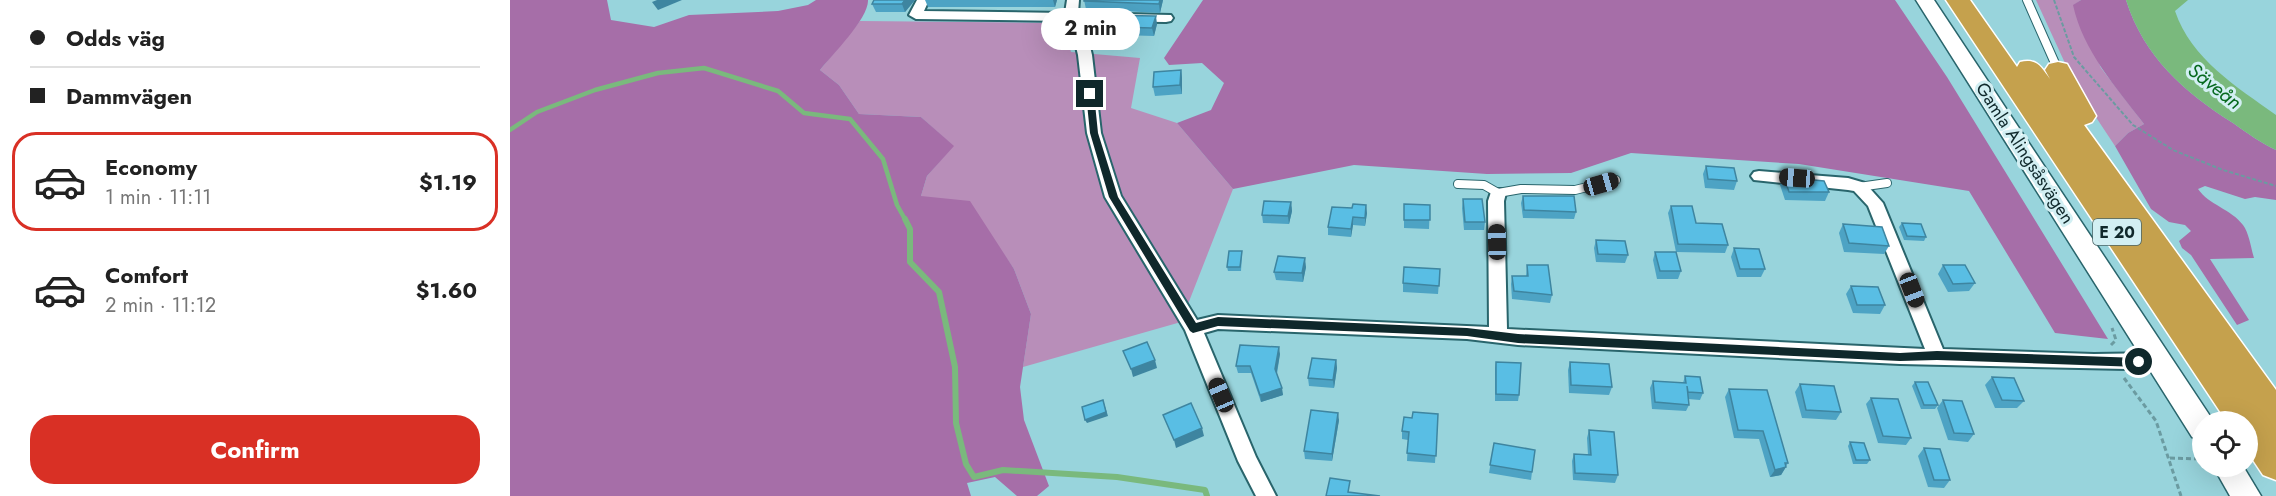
<!DOCTYPE html>
<html lang="en">
<head>
<meta charset="utf-8">
<style>
  body { margin:0; font-family:Jost,sans-serif; background:#f6f6f6; color:#222; height:100vh; display:flex; flex-direction:column; font-size:22px; white-space:nowrap }
  * { box-sizing:border-box; margin:0 }
  p { font-size:20px; color:#767676 }
  .icon { flex:none; width:33px; height:33px; fill:none; stroke:currentColor; stroke-width:2; stroke-linecap:round; stroke-linejoin:round }
  .map { position:relative; flex:1; overflow:hidden }
  .sheet { display:flex; flex-direction:column; background:#fff; width:510px }
  .sheet>* { flex:none }
  .banner { display:grid; align-content:center; height:132px; padding:0 30px; background:#fff }
  .buttons { position:absolute; left:1682px; top:411px; display:grid; gap:12px }
  .buttons a { display:grid; place-items:center; width:66px; height:66px; border-radius:50%; background:#fff; box-shadow:0 6px 24px #0002; font-size:30px }
  .end { position:absolute; width:27px; height:27px; margin:-14px; border:8px solid #0f282b; background:#fff; box-shadow:0 0 0 3px #fff }
  .from { border-radius:50% }
  .bubble { position:absolute; height:42px; border-radius:21px; background:#fff; box-shadow:0 6px 24px #0002; font-size:20px; font-weight:700; line-height:42px; text-align:center }
  .car { position:absolute; width:18px; height:36px; margin:-18px -9px; border-radius:8px; box-shadow:0 0 4px 2px #0007; background:linear-gradient(#222 24%,#8ab4d8 0 40%,#222 0 76%,#8ab4d8 0 86%,#222 0) }
  .banner b { display:flex; align-items:center; gap:21px; height:57px; font-size:22px }
  .banner b+b { border-top:2px solid #e0e0e0 }
  .banner i { width:15px; height:15px; background:#222 }
  ul { padding:0; list-style:none }
  li { display:flex; align-items:center; gap:18px; height:99px; margin:0 12px 9px; padding:0 18px; border:3px solid transparent; border-radius:24px }
  li div { flex:1 }
  li b { display:block; font-size:22px }
  li em { font-style:normal; font-weight:700 }
  li.active { border-color:#d93025 }
  li>.icon { width:54px; height:54px; stroke-width:1.5 }
  .primary-button { display:flex; gap:12px; margin-top:auto; padding:12px 30px }
  .primary-button a { flex:1; height:69px; border-radius:24px; background:#d93025; color:#fff; font-size:24px; font-weight:700; line-height:69px; text-align:center }
  main { display:flex; flex:1; min-height:0 }
  .map>svg:first-child { display:block }
  .green { fill:#b88eb9 }
  .forest { fill:#a66ea8 }
  .water { fill:#7ab97d }
  .lines { fill:none; stroke-linecap:round; stroke-linejoin:round }
  .stream-far1 { stroke:#7ab97d; stroke-width:4.5 }
  .stream { stroke:#7ab97d; stroke-width:6 }
  .lane-casing { stroke:#29656c; stroke-width:10 }
  .street-casing { stroke:#29656c; stroke-width:4 }
  .secondary-casing { stroke:#29656c; stroke-width:3 }
  .highway-casing { stroke:#fff; stroke-width:3 }
  .path-far1 { stroke:#6b9ba1; stroke-width:2; stroke-dasharray:4 2; stroke-linecap:butt }
  .path { stroke:#6b9ba1; stroke-width:3; stroke-dasharray:5 3; stroke-linecap:butt }
  .lane { stroke:#fff; stroke-width:8 }
  .street { fill:#fff; fill-rule:evenodd }
  .secondary { fill:#fff; fill-rule:evenodd }
  .highway { fill:#c5a14d; fill-rule:evenodd }
  .wall { fill:#4da3c4 }
  .shaded-wall { fill:#3e85a0 }
  .building { fill:#59bee4; stroke:#3e85a0; stroke-width:1.5 }
  .route { fill:#0f282b }
  .labels { text-anchor:middle; stroke-width:6; stroke-linejoin:round; paint-order:stroke }
  .shield { fill:#d2eff3; stroke:#4a6467; stroke-width:1.5 }
  .shield-label { font-size:16px; font-weight:bold; fill:#0f282b }
  .street-label { font-size:18px; fill:#0f282b; stroke:#d2eff3 }
  .water-label { font-size:20px; font-style:italic; fill:#076a1f; stroke:#d2eff3 }
</style>
</head>
<body>
<main>
<section class="sheet">
<div class="banner">
<b><i class="from"></i>Odds väg</b>
<b><i></i>Dammvägen</b>
</div>
<ul>
<li class="active"><svg class="icon" aria-label="car" viewBox="0 0 24 24"><path d="M5 17H2v-5l4-1 3-4h7l3 4 3 1v5h-3M9 17h6M6 11h13"/><circle cx="7" cy="17" r="2"/><circle cx="17" cy="17" r="2"/></svg><div><b>Economy</b><p>1 min · 11:11</p></div><em>$1.19</em></li>
<li><svg class="icon" aria-label="car" viewBox="0 0 24 24"><path d="M5 17H2v-5l4-1 3-4h7l3 4 3 1v5h-3M9 17h6M6 11h13"/><circle cx="7" cy="17" r="2"/><circle cx="17" cy="17" r="2"/></svg><div><b>Comfort</b><p>2 min · 11:12</p></div><em>$1.60</em></li>
</ul>
<div class="primary-button"><a>Confirm</a></div>
</section>
<div class="map">
<svg width="1766" height="496" viewBox="0 0 1766 496">
  <rect width="100%" height="100%" fill="#98d4dc"/>
  <g class="green">
    <polygon points="1526,0 1571,0 1564,5 1591,68 1634,124 1618,133 1605,146 1566,87"/>
    <polygon points="350,21 553,23 561,52 630,58 621,108 667,123 723,189 671,322 513,367 521,314 504,269 488,246 411,196 417,176 443,146 411,117 349,114 329,85 310,70"/>
  </g>
  <g class="forest">
    <path d="M 0,0 L 97,0 L 101,20 L 144,27 L 179,15 L 268,11 L 298,5 L 306,0 L 358,0 C 359,18 322,55 310,70 L 329,85 L 349,114 L 411,117 L 444,146 L 417,176 L 411,196 L 460,201 L 504,269 L 521,314 L 510,387 L 514,420 L 539,486 L 527,496 L 507,496 L 485,477 L 457,483 L 461,496 L 0,496 Z"/>
    <polygon points="693,0 1385,0 1437,77 1598,339 1545,333 1459,191 1289,164 1121,153 1061,173 977,174 844,165 723,189 667,123 701,110 714,83 692,63 659,65 654,58"/>
    <path d="M 1571,0 L 1616,0 C 1634,57 1674,92 1723,123 C 1737,133 1751,143 1766,150 L 1766,200 L 1745,197 L 1735,199 L 1695,186 L 1688,189 C 1699,205 1721,209 1733,225 C 1739,233 1741,248 1744,258 L 1700,259 L 1739,320 L 1727,325 L 1681,255 L 1672,248 L 1669,241 L 1681,231 L 1675,225 L 1659,222 L 1641,209 L 1605,146 L 1618,133 L 1634,124 C 1606,87 1573,51 1563,5 Z"/>
  </g>
  <path class="water" d="M 1616,0 L 1678,0 L 1665,11 C 1681,59 1727,87 1766,115 L 1766,150 C 1751,143 1737,133 1723,123 C 1674,92 1634,57 1616,0 Z"/>
  <g class="lines">
    <polyline class="stream-far1" points="0,130 27,112 85,90 148,73 194,68 268,91 294,113 340,119 373,159 387,205 396,221"/>
    <polyline class="stream" points="395,219 400,229 400,262 429,292 445,367 446,423 456,464 464,477 493,470 607,477 695,490 697,496"/>
    <g class="lane-casing">
      <g id="lane">
        <polyline points="1517,0 1548,70"/>
        <polyline points="948,184 974,185 988,193 1011,189 1065,190 1106,180"/>
        <polyline points="1349,187 1377,183"/>
      </g>
    </g>
    <g class="street-casing">
      <polygon id="street" points="407,0 419,0 414,11 555,13 557,0 569,0 568,13 661,15 663,18 661,21 656,22 570,21 576,30 582,55 591,133 611,196 687,320 708,315 979,327 978,201 982,189 994,189 996,193 994,201 997,329 1415,349 1358,206 1344,191 1338,190 1244,180 1241,176 1244,172 1249,171 1338,178 1355,183 1373,203 1433,349 1584,354 1649,353 1655,356 1658,361 1655,366 1616,369 1390,364 1008,345 957,339 708,329 694,333 746,457 766,496 746,496 728,461 675,330 595,197 577,133 568,55 562,30 557,21 406,19 399,15"/>
    </g>
    <g class="secondary-casing">
      <g id="secondary">
        <polygon points="1406,0 1424,0 1702,419 1703,422 1692,422 1692,440 1682,437"/>
        <polygon points="1703,466 1733,466 1751,496 1720,496"/>
      </g>
    </g>
    <g class="highway-casing">
      <path id="highway" d="M 1436,0 L 1460,0 L 1507,67 L 1510,62 C 1527,58 1531,67 1540,79 L 1535,70 L 1539,64 L 1548,62 L 1557,64 L 1586,116 L 1582,122 L 1574,125 L 1766,390 L 1766,480 L 1753,475 L 1737,451 L 1737,422 L 1717,422 Z"/>
    </g>
    <polyline class="path-far1" points="1544,0 1564,57 1623,125 1663,150 1713,170 1766,186"/>
    <g class="path">
      <polyline points="1601,345 1606,340 1602,328"/>
      <polyline points="1614,378 1646,421 1671,496"/>
      <polyline points="1660,458 1688,459 1692,465"/>
    </g>
    <use href="#lane" class="lane"/>
    <use href="#street" class="street"/>
    <use href="#secondary" class="secondary"/>
    <use href="#highway" class="highway"/>
  </g>
  <g class="wall">
    <polygon points="405,0 395,12 366,12 362,4"/>
    <polygon points="415,0 547,0 545,7 418,7"/>
    <polygon points="574,0 653,0 650,13 576,9"/>
    <polygon points="647,24 644,36 610,35 609,38 580,38 577,25"/>
    <polygon points="671,70 672,78 672,94 645,96 643,87"/>
    <polygon points="1196,166 1227,181 1224,190 1195,188 1193,174"/>
    <polygon points="1274,177 1319,192 1315,201 1275,200 1270,185"/>
    <polygon points="1013,196 1066,212 1064,219 1013,218 1011,203"/>
    <polygon points="953,199 975,222 974,230 954,230 952,208"/>
    <polygon points="781,202 782,211 779,224 753,223 752,215"/>
    <polygon points="894,204 920,205 919,229 894,228"/>
    <polygon points="1161,206 1218,245 1215,253 1166,252 1158,213"/>
    <polygon points="822,207 857,213 855,226 843,225 841,237 818,235 818,227"/>
    <polygon points="1392,223 1416,237 1414,241 1394,240 1389,227"/>
    <polygon points="1333,224 1379,246 1374,254 1334,252 1329,233"/>
    <polygon points="1086,240 1118,255 1115,263 1086,262 1084,248"/>
    <polygon points="1224,248 1255,269 1251,277 1227,277 1221,257"/>
    <polygon points="732,251 732,255 731,271 718,271 717,267"/>
    <polygon points="1145,252 1171,271 1168,279 1147,279 1143,260"/>
    <polygon points="1017,265 1042,295 1040,303 1002,299 1001,284 1002,276 1016,276"/>
    <polygon points="1433,265 1465,283 1459,291 1438,292 1428,274"/>
    <polygon points="796,267 793,282 766,280 764,272"/>
    <polygon points="930,269 928,294 893,292 893,283"/>
    <polygon points="1341,286 1375,305 1370,314 1343,313 1336,294"/>
    <polygon points="770,354 767,374 773,395 751,402 741,373 728,373 726,366"/>
    <polygon points="826,360 827,368 824,388 799,386 798,378"/>
    <polygon points="986,362 1009,395 1008,401 985,401 985,368"/>
    <polygon points="1060,362 1102,387 1099,395 1059,393 1058,370"/>
    <polygon points="1175,376 1193,393 1190,400 1178,399 1179,405 1176,411 1142,409 1140,388 1143,381 1173,383"/>
    <polygon points="1482,377 1514,401 1507,408 1485,408 1475,385"/>
    <polygon points="1405,382 1428,405 1425,409 1411,409 1402,386"/>
    <polygon points="1290,384 1331,412 1326,420 1292,418 1285,392"/>
    <polygon points="1219,389 1257,390 1278,463 1271,475 1260,477 1249,439 1224,438 1215,397"/>
    <polygon points="1361,398 1401,438 1396,445 1368,443 1356,404"/>
    <polygon points="1433,400 1464,434 1458,442 1438,440 1427,408"/>
    <polygon points="928,414 925,463 897,461 898,440 892,439 892,431 902,418"/>
    <polygon points="829,420 822,461 795,459 794,451"/>
    <polygon points="1079,430 1108,475 1105,483 1063,480 1062,461 1064,454 1078,455 1077,438"/>
    <polygon points="1340,442 1360,460 1357,464 1343,464 1338,446"/>
    <polygon points="984,443 1022,472 1021,480 979,473"/>
    <polygon points="1414,448 1440,480 1434,488 1418,487 1408,456"/>
  </g>
  <g class="shaded-wall">
    <polygon points="147,0 172,0 148,10 142,2"/>
    <polygon points="395,0 405,0 395,12 392,4"/>
    <polygon points="543,0 547,0 545,7"/>
    <polygon points="650,0 653,0 650,13 649,4"/>
    <polygon points="646,16 647,24 644,36 642,28"/>
    <polygon points="608,27 610,35 609,38 607,30"/>
    <polygon points="671,70 672,78 672,94 670,85"/>
    <polygon points="781,202 782,211 779,224 778,216"/>
    <polygon points="856,205 857,213 855,226 855,218"/>
    <polygon points="843,217 843,225 841,237 841,229"/>
    <polygon points="795,258 796,267 793,282 792,273"/>
    <polygon points="769,347 770,354 766,376 765,369"/>
    <polygon points="645,360 647,368 623,377 621,369"/>
    <polygon points="826,360 827,368 824,388 823,380"/>
    <polygon points="772,388 773,395 751,402 750,395"/>
    <polygon points="593,400 598,416 577,423 575,420"/>
    <polygon points="828,413 829,420 822,461 822,454"/>
    <polygon points="692,428 694,436 666,448 664,440"/>
    <polygon points="1276,467 1271,475 1260,477 1265,470"/>
  </g>
  <g class="building">
    <polygon points="364,0 395,0 392,4 362,4"/>
    <polygon points="574,0 650,0 649,4 574,1"/>
    <polygon points="580,15 646,16 642,28 608,27 607,30 578,30 577,25"/>
    <polygon points="671,70 670,85 643,87 644,72"/>
    <polygon points="1196,166 1224,168 1227,181 1198,179"/>
    <polygon points="1274,177 1314,181 1319,192 1279,192"/>
    <polygon points="1013,196 1064,196 1066,212 1014,210"/>
    <polygon points="953,199 972,199 975,222 955,222"/>
    <polygon points="754,201 781,202 778,216 752,215"/>
    <polygon points="843,204 856,205 855,218 843,217 841,229 818,227 822,207 842,208"/>
    <polygon points="894,204 920,205 920,220 894,220"/>
    <polygon points="1161,206 1182,206 1186,223 1212,224 1218,245 1168,244"/>
    <polygon points="1392,223 1411,224 1416,237 1397,236"/>
    <polygon points="1333,224 1372,227 1379,246 1339,243"/>
    <polygon points="1086,240 1115,241 1118,255 1088,254"/>
    <polygon points="1224,248 1249,249 1255,269 1230,269"/>
    <polygon points="719,251 732,251 730,267 717,267"/>
    <polygon points="1145,252 1166,252 1171,271 1150,271"/>
    <polygon points="768,256 795,258 792,273 764,272"/>
    <polygon points="1017,265 1038,265 1042,295 1004,291 1002,276 1018,276"/>
    <polygon points="1433,265 1455,265 1465,283 1443,284"/>
    <polygon points="894,267 930,269 929,286 893,283"/>
    <polygon points="1341,286 1368,287 1375,305 1347,305"/>
    <polygon points="637,342 645,360 621,369 613,351"/>
    <polygon points="730,345 769,347 765,369 772,388 750,395 740,366 726,366"/>
    <polygon points="802,358 826,360 823,380 798,378"/>
    <polygon points="986,362 1011,363 1009,395 986,394"/>
    <polygon points="1060,362 1099,364 1102,387 1061,385"/>
    <polygon points="1175,376 1190,377 1193,393 1178,392 1177,386 1179,405 1145,402 1143,381 1176,383"/>
    <polygon points="1482,377 1504,378 1514,401 1492,400"/>
    <polygon points="1405,382 1418,382 1428,405 1414,405"/>
    <polygon points="1290,384 1324,386 1331,412 1296,410"/>
    <polygon points="1219,389 1257,390 1278,463 1275,463 1276,467 1265,470 1253,431 1228,430"/>
    <polygon points="1361,398 1388,399 1401,438 1373,436"/>
    <polygon points="593,400 596,412 575,420 572,407"/>
    <polygon points="1433,400 1452,401 1464,434 1444,433"/>
    <polygon points="681,403 692,428 664,440 653,415"/>
    <polygon points="801,410 828,413 822,454 794,451"/>
    <polygon points="903,412 928,414 926,456 897,453 899,432 892,431 894,417 902,418"/>
    <polygon points="1079,430 1104,432 1108,475 1065,473 1064,454 1081,455"/>
    <polygon points="1340,442 1354,443 1360,460 1346,460"/>
    <polygon points="984,443 1025,450 1022,472 980,465"/>
    <polygon points="1414,448 1430,449 1440,480 1424,480"/>
    <polygon points="820,478 840,481 838,492 870,496 816,496"/>
  </g>
  <polygon class="route" points="580,91 584,94 588,133 608,197 686,323 708,317 957,328 1008,334 1390,353 1427,351 1629,358 1634,362 1629,367 1427,360 1390,361 1008,343 957,336 708,326 683,333 680,331 599,197 580,133 576,94"/>
  <g class="labels">
    <rect class="shield" x="1583" y="219" width="48" height="26" rx="4.5"/>
    <g class="shield-label">
      <text x="1607" y="238">E 20</text>
    </g>
    <g class="street-label">
      <text transform="translate(1515 153) rotate(57)" y="6">Gamla Alingsåsvägen</text>
    </g>
    <g class="water-label">
      <text transform="translate(1705 86) rotate(38)" y="7">Säveån</text>
    </g>
  </g>
</svg>
<div class="buttons">
<a><svg class="icon" aria-label="locate" viewBox="0 0 24 24"><circle cx="12" cy="12" r="6"/><path d="M12 2v4M12 18v4M2 12h4M18 12h4"/></svg></a>
</div>
<i class="end from" style="left:1629px;top:362px"></i>
<i class="end" style="left:580px;top:94px"></i>
<div class="bubble" style="left:531px;top:8px;width:99px">2 min</div>
<i class="car" style="left:1287px;top:178px;rotate:274deg"></i>
<i class="car" style="left:1091px;top:184px;rotate:74deg"></i>
<i class="car" style="left:987px;top:242px;rotate:359deg"></i>
<i class="car" style="left:1402px;top:290px;rotate:159deg"></i>
<i class="car" style="left:711px;top:395px;rotate:337deg"></i>
</div>
</main>
</body>
</html>
